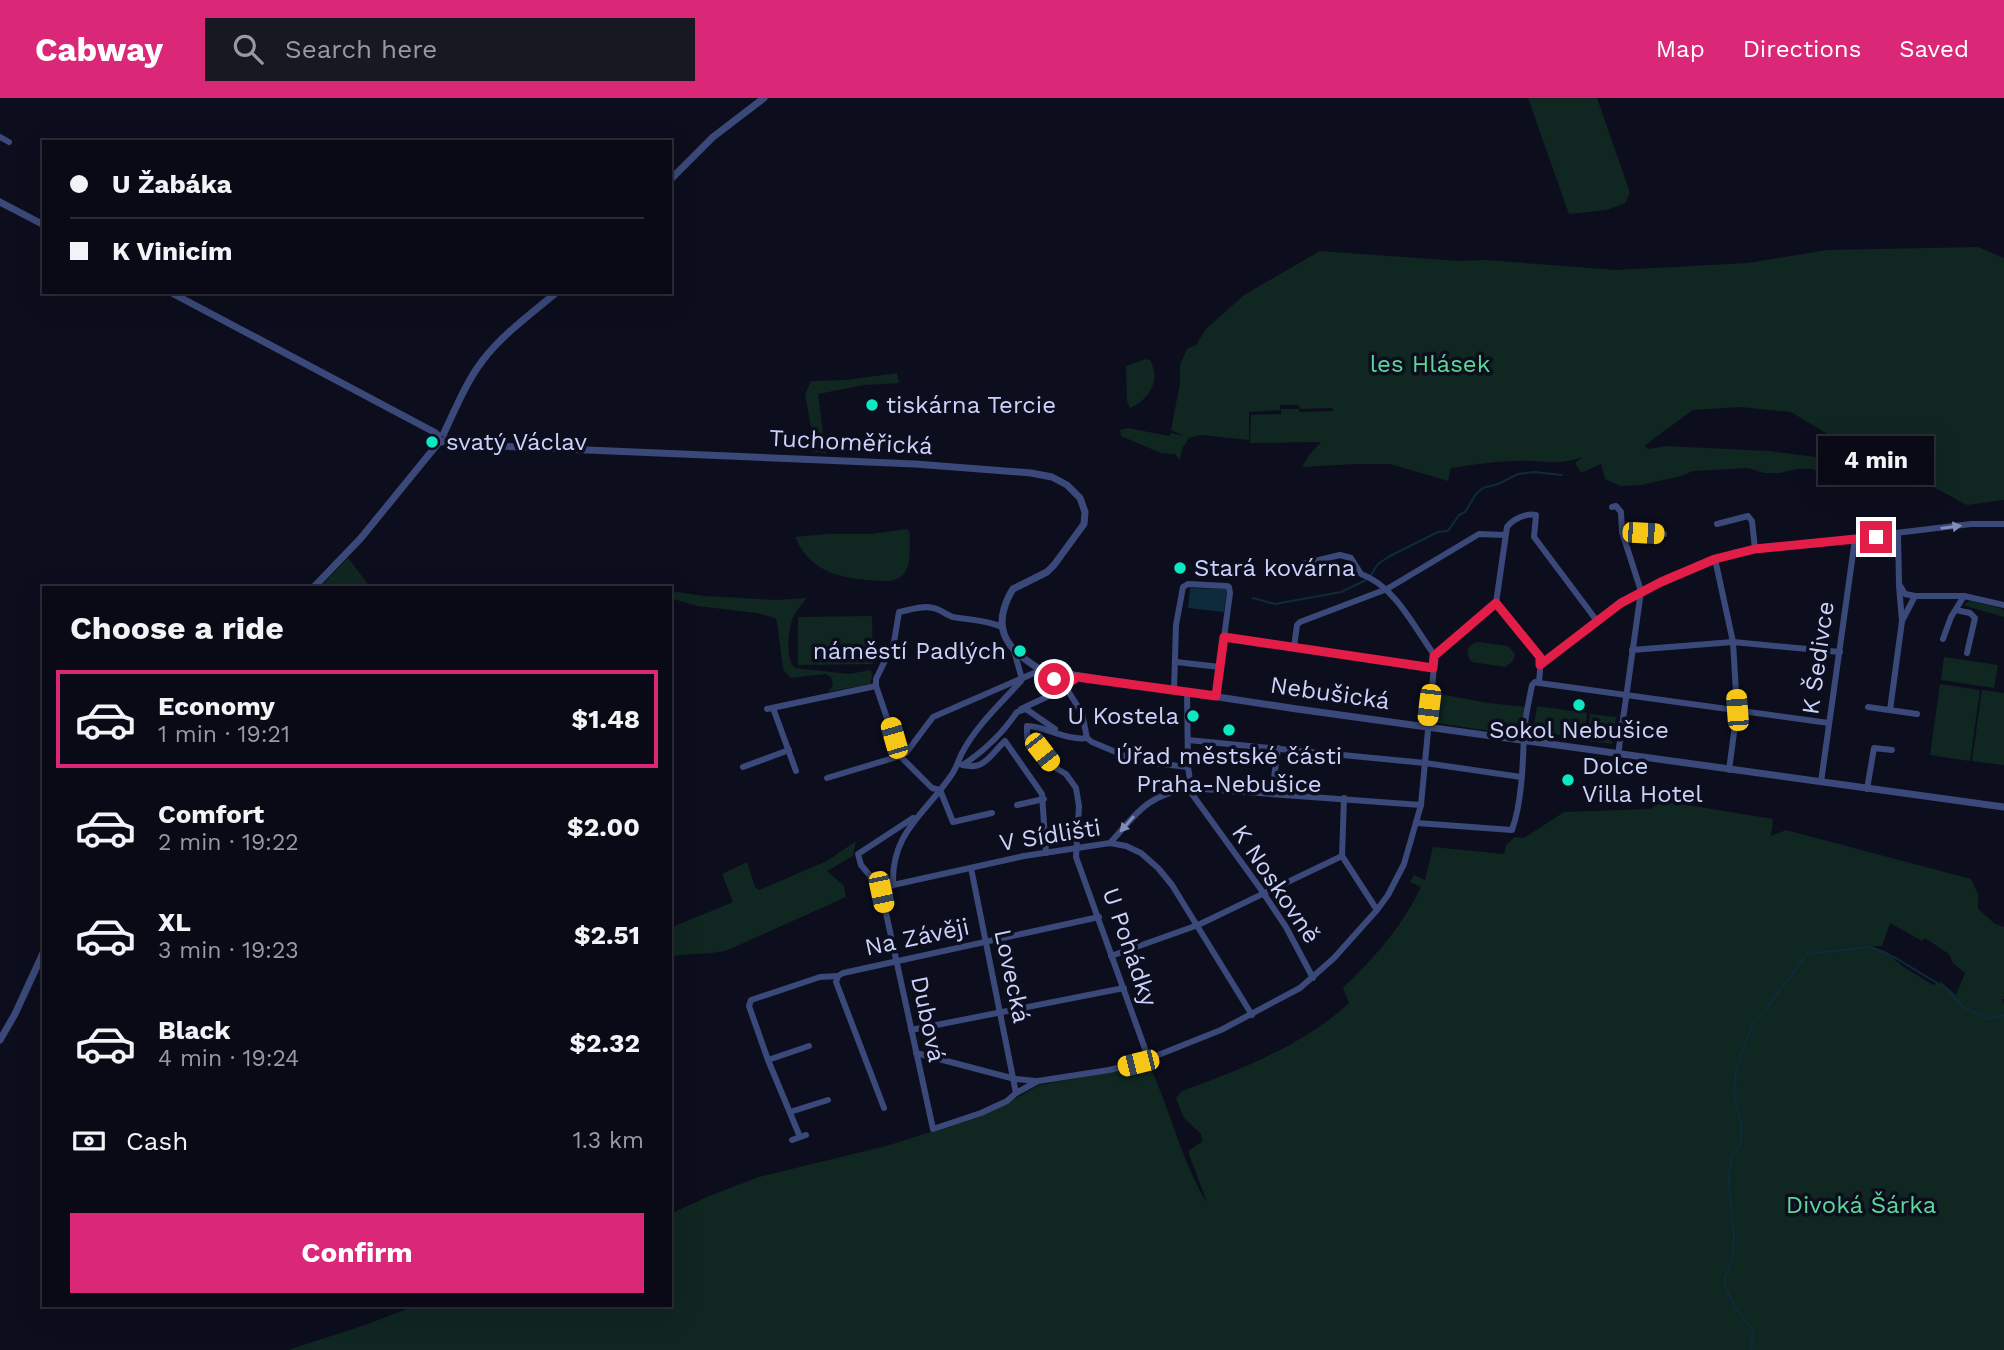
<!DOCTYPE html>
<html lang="en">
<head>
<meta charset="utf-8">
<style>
  body { margin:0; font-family:"Work Sans",sans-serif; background:#181823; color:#f1f3f6; height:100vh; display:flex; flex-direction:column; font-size:26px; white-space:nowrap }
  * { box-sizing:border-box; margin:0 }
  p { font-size:23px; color:#999aa1 }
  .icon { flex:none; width:38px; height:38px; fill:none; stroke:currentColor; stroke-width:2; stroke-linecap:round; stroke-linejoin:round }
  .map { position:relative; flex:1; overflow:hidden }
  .panel { position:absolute; left:42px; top:488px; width:630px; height:721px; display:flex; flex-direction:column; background:#0a0a16; border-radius:0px; box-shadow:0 7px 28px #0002,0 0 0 2px #2a2b35 }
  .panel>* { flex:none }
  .hud { position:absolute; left:42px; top:42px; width:630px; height:154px; border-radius:0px; box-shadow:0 7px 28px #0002,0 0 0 2px #2a2b35; display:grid; align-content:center; height:154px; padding:0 28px; background:#0a0a16 }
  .end { position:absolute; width:32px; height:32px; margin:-16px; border:9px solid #e11d48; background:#fff; box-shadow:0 0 0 4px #fff }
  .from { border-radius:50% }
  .bubble { position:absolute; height:49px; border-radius:0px; background:#0a0a16; box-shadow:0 7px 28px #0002,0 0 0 2px #2a2b35; font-size:23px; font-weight:700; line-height:49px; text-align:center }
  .car { position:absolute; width:21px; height:42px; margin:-21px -10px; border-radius:9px; box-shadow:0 0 5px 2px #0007; background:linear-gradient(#f5c518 24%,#345 0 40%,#f5c518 0 76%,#345 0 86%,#f5c518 0) }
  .hud b { display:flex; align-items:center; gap:24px; height:66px; font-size:26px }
  .hud b+b { border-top:2px solid #2a2b35 }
  .hud i { width:18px; height:18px; background:#f1f3f6 }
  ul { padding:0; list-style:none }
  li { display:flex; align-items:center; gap:21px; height:98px; margin:0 14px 10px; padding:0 14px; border:4px solid transparent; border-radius:0px }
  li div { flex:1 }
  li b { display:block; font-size:26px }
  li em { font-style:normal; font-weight:700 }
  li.on { border-color:#db2777 }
  li>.icon { width:63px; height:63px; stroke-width:1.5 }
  h2 { padding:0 28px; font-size:32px; line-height:84px }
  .pay { display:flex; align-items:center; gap:18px; height:77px; padding:0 28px; font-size:26px }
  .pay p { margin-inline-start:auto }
  .action { display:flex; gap:14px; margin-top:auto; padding:14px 28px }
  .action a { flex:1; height:80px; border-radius:0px; background:#db2777; color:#fff; font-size:28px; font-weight:700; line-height:80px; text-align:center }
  header { display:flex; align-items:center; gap:42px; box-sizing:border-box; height:98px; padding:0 35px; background:#db2777; color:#fff }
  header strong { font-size:33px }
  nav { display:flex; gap:38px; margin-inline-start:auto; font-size:24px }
  .search { width:490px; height:63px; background:#181823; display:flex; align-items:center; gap:18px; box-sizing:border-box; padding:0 24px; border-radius:0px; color:#999aa1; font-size:26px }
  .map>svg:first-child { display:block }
  .green { fill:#102620; fill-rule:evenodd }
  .water { fill:#0d2b3b }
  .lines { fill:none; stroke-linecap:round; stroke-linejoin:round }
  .stream { stroke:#0d2b3b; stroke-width:2 }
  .minor { stroke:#3a4979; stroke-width:6 }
  .tertiary { stroke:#3a4979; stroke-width:7 }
  .oneway { fill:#828eba }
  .route { stroke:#e11d48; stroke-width:9 }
  .poi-dot { fill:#0ce8c2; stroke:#0d0e1d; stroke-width:2.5 }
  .labels { text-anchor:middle; stroke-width:7; stroke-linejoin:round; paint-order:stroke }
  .park-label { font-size:24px; fill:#5cd797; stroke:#0d0e1d }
  .poi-label { font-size:24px; fill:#cbd3fc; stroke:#0d0e1d; text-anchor:start }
  .street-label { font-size:24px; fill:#cbd3fc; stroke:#0d0e1d }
</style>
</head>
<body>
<header>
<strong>Cabway</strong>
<div class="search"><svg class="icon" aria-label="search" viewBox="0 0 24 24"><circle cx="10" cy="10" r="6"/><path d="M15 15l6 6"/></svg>Search here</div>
<nav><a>Map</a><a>Directions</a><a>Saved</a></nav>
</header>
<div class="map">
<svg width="2004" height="1252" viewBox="0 0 2004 1252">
  <rect width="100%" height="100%" fill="#0d0e1d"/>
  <g class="green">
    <polygon points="1528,0 1597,0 1630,95 1625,105 1607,112 1569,116"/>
    <path d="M 1978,149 L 2004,160 L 2004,402 L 1967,407 L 1915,379 L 1879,379 L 1835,384 L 1813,371 L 1797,371 L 1780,375 L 1764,375 L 1748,370 L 1693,373 L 1681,378 L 1641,387 L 1620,388 L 1605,381 L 1601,366 L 1581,375 L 1575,365 L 1582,359 C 1560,369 1535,361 1511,363 C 1491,364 1471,367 1451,370 L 1448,383 L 1390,366 L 1355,366 L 1302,369 L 1309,357 L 1321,344 L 1250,345 L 1251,317 L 1281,316 L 1281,311 L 1299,311 L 1299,314 L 1333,313 L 1333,310 L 1300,311 L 1299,307 L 1280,307 L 1280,312 L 1249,314 L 1249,342 L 1201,337 L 1189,340 L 1182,351 L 1180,362 L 1175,356 L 1161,355 L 1121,338 L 1120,332 L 1128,330 L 1169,338 L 1171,335 L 1184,338 L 1171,332 L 1180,285 L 1180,267 L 1187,251 L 1196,247 L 1206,231 L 1244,197 L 1320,153 L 1459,163 L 1486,162 L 1617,172 L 1747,165 L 1827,152 ZM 1740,309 L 1791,314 L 1859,355 L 1854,359 L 1832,361 L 1768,353 L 1666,348 L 1649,351 L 1644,348 L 1693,312 Z"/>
    <path d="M 1146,261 L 1150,262 C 1161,282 1150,301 1130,310 L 1127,303 L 1126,268 Z"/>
    <polygon points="897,275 899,285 864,287 818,296 825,352 827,355 812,354 815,350 805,297 811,283 847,282"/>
    <path d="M 907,431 L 910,435 C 909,455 914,479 890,483 C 850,482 812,479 795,439 L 827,436 L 872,436 Z"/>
    <polygon points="348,460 371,490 324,490 322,487"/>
    <path d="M 670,493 L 704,498 L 776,502 L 807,500 C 803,505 799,509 796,514 C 788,526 784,561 795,570 L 849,576 L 871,572 L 872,579 L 870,586 L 828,594 L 833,588 L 831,579 L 825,576 L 790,580 L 783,571 L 777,524 L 775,520 L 757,515 L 697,508 L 670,500 Z"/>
    <polygon points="1970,503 2000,510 2004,512 2004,519 1963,507"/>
    <polygon points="872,518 873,566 798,567 798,519"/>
    <path d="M 1478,544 L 1508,548 L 1515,556 L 1513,563 L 1505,569 L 1472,564 C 1464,556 1467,546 1478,544 Z"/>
    <polygon points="1944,559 1998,567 1994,590 1941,582"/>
    <polygon points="1940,586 1980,592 1970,663 1930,657"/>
    <polygon points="1982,592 2004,595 2004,667 1972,663"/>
    <polygon points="1435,595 1488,605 1526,609 1522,638 1432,624"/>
    <polygon points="1537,608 1587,615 1584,640 1533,634"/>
    <polygon points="1590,616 1616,619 1612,646 1587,643"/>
    <path d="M 1666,700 L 1669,704 L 1773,721 L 1771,738 L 1786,732 L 1971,781 L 1978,796 L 1978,811 L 1995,826 L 2004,829 L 2004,901 L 2002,901 L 2004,906 L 2004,1252 L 288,1252 L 365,1227 L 415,1208 L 670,1208 L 670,1116 L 709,1098 L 759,1079 L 886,1048 L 956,1026 L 1006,1006 L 1039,987 L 1149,967 C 1171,1013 1181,1062 1207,1105 L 1188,1053 L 1202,1044 L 1201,1036 L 1184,1020 L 1176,1000 L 1182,993 C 1240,972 1304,947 1349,905 L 1343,890 C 1374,860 1402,829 1421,789 L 1410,784 L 1414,777 L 1425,782 L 1433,749 L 1504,756 L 1506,747 L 1515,739 L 1524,740 L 1564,714 L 1650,711 ZM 1890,825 L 1922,843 L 1925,840 L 1949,856 L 1953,865 L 1965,875 L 1956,897 L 1941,884 L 1933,887 L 1902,868 L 1887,854 L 1872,848 L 1882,848 Z"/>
    <path d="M 856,743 L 853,758 L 827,773 L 844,788 L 846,799 L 730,851 C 711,858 690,854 670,859 L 670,830 L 733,804 L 722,776 L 747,764 L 755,789 L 759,792 L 827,763 Z"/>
  </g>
  <polygon class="water" points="1190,490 1227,491 1224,514 1188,510"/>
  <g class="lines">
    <g class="stream">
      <polyline points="1371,477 1378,466 1390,458 1438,434 1448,433 1459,417 1465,414 1476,396 1483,390 1498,386 1518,376 1534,374 1562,377"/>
      <polyline points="1253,500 1275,506 1341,494 1366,482"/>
      <polyline points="1751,1252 1753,1233 1735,1209 1725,1189 1725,1180 1733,1157 1734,1137 1729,1089 1729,1075 1732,1058 1740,1048 1742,1029 1734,998 1736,972 1753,924 1765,912 1807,856 1869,849 1894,859 1947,891 1963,909 1989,921 2004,917"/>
    </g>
    <g class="minor">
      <polyline points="0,39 9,44"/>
      <polyline points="1612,409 1616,408 1621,414 1622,434"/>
      <polyline points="1717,426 1748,418 1752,423 1755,451"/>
      <polyline points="1898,436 1899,486 1905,496 1915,498 1964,498 2004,507"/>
      <polyline points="1715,461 1733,544 1737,612 1729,672"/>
      <path d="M 1302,466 L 1340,457 L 1351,460 L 1361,476 C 1395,488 1414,529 1435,558"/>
      <path d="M 1496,505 L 1507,429 C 1513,421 1526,415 1536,417 L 1534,439 L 1597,523"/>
      <polyline points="1956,512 1970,515 1975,520 1967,555"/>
      <polyline points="1903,521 1915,498"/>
      <polyline points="1224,539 1433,570"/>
      <polyline points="1943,541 1951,519 1964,498"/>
      <polyline points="1294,549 1297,527 1300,524 1387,491 1479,436 1505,437"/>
      <polyline points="1632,552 1733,544 1840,554"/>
      <polyline points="1014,553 1022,581"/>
      <polyline points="1176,564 1220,569"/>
      <polyline points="1540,567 1621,505 1641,493 1681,475 1736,454 1971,426 2004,426"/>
      <polyline points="1539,585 1829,625"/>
      <polyline points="1174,592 1176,527 1183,489 1188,486 1227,488 1229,489 1230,495 1216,598"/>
      <polyline points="1187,594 1188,669 1192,696 1260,790 1286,829 1313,880"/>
      <polyline points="1868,609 1917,616"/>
      <polyline points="773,610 796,673"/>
      <polyline points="767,611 876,588"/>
      <polyline points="1021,611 1059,593 1077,579"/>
      <polyline points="1890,612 1902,523 1899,488"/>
      <path d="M 1087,640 C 1067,643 1048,629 1027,628 L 1027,640 L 1052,668 L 1066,676 L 1076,690 L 1079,708 L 1076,759 L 1149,962"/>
      <polyline points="1188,642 1425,665 1521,679"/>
      <polyline points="1618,657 1641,493 1622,434 1664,436"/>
      <path d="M 959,666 C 984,674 988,659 1005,643 L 1042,696 L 1046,755"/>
      <path d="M 963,667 C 984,653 1003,635 1017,614 L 1026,611 L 1055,631"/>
      <polyline points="743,669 789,652"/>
      <polyline points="827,680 900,658 906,655 933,619 1041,572 1060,584 1068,593 1082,615 1087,640 1092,644 1137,663 1188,669"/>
      <polyline points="1821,684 1855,441"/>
      <polyline points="1867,691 1874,650 1892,652"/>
      <polyline points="1272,695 1278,650"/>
      <polyline points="1344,700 1342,758 1377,812"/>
      <polyline points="1017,707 1044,701"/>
      <path d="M 992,715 L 953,724 L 940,692 L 932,690 L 900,658 L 876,588 L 876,581 L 894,544 L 899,514 C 910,512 922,507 933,510 C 940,511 946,517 953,519 C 971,522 986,522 1002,529"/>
      <path d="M 1417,725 L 1512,732 C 1522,704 1523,665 1524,635 C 1525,619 1529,603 1532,587 L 1535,584 L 1539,585"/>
      <path d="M 1110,745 C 1138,714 1146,698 1189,690 L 1421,707"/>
      <polyline points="971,770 1016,995"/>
      <polyline points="878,787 861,767 858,756 913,720"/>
      <path d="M 893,787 C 891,735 924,717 950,679 C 956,672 958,663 962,655 C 976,628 1001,605 1021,583"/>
      <polyline points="1111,858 1198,827 1342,758"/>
      <polyline points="838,878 836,884 884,1010"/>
      <polyline points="1252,917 1172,787 1158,770 1141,755 1126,748 1110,745 1024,758 893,787 881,792 933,1031 981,1015 1007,1003 1016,995 1038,983 1109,972 1138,965 1221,932 1300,890 1334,860 1377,812 1388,797 1404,766 1421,707 1435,558 1496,505 1541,560 1539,585"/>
      <polyline points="911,932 1124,890"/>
      <polyline points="916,955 1015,981 1036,983"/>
      <polyline points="768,962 809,948"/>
      <polyline points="790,1014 828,1002"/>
      <polyline points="800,1039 768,962 749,908 751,902 820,879 838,878 843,875 1099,819"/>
      <polyline points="792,1042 806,1037"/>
    </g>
    <g class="tertiary">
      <polyline points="670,82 713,39 764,0"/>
      <polyline points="0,104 44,127"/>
      <path d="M 170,194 L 434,334 L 438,337 L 439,342 L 442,344 L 447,341 L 466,346 L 517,349 L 915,366 L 1031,375 L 1052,379 L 1067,387 L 1080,400 L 1085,414 L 1084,426 L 1054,467 L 1047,474 L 1013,491 C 1009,497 1006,504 1004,511 C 995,541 1018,558 1041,572 L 1297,611 L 2004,709"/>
      <path d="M 444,335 C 456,310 466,284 483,262 C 503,236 532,215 557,194"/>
      <polyline points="313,490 361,440 440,343"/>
      <polyline points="0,942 15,916 44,853"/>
    </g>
  </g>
  <defs><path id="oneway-solid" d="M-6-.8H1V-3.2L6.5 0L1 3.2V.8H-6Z" transform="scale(1.75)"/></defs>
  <g class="oneway">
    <use href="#oneway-solid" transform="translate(1951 429) rotate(-8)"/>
    <use href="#oneway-solid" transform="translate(1127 726) rotate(131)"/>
  </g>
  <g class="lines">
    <polyline class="route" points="1054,581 1063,589 1077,579 1216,598 1224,539 1433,570 1434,558 1496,505 1540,559 1540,567 1621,505 1661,484 1715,461 1755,451 1876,439"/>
  </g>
  <g class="poi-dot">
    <circle cx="872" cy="307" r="7"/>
    <circle cx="432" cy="344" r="7"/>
    <circle cx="1180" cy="470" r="7"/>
    <circle cx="1020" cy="553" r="7"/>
    <circle cx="1579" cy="607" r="7"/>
    <circle cx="1193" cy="618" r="7"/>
    <circle cx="1229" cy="632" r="7"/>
    <circle cx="1568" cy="682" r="7"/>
  </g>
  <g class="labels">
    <g class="park-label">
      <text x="1430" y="274">les Hlásek</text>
      <text x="1861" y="1115">Divoká Šárka</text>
    </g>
    <g class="poi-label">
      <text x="886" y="315">tiskárna Tercie</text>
      <text x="446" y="352">svatý Václav</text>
      <text x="1194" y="478">Stará kovárna</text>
      <text x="1006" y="561" text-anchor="end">náměstí Padlých</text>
      <text x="1179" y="626" text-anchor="end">U Kostela</text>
      <text x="1579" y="640" text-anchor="middle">Sokol Nebušice</text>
      <text x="1229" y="666" text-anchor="middle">Úřad městské části<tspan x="1229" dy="28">Praha-Nebušice</tspan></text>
      <text x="1582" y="676">Dolce<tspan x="1582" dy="28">Villa Hotel</tspan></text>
    </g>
    <g class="street-label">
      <text transform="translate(851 344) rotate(3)" y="8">Tuchoměřická</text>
      <text transform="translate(1818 560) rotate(-82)" y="8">K Šedivce</text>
      <text transform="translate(1330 595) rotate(8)" y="8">Nebušická</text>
      <text transform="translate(1050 737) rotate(-9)" y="8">V Sídlišti</text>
      <text transform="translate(1276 786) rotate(56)" y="8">K Noskovně</text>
      <text transform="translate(917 839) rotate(-12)" y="8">Na Závěji</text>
      <text transform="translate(1130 849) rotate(71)" y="8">U Pohádky</text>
      <text transform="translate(1012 878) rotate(78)" y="8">Lovecká</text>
      <text transform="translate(928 921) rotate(78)" y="8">Dubová</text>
    </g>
  </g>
</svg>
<i class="end from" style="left:1054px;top:581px"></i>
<i class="end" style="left:1876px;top:439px"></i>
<div class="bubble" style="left:1818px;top:338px;width:116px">4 min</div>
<i class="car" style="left:1643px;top:435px;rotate:93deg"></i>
<i class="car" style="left:1429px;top:607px;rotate:187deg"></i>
<i class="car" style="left:1737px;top:612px;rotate:356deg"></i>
<i class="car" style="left:894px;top:640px;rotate:344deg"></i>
<i class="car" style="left:1042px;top:654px;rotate:142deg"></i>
<i class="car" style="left:881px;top:794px;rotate:168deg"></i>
<i class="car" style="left:1138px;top:965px;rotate:256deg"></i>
<div class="hud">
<b><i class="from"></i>U Žabáka</b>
<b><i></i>K Vinicím</b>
</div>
<section class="panel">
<h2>Choose a ride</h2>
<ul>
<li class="on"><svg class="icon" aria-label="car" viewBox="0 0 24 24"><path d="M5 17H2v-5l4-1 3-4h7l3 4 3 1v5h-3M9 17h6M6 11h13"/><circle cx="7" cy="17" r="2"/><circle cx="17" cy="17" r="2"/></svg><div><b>Economy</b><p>1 min · 19:21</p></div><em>$1.48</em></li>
<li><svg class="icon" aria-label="car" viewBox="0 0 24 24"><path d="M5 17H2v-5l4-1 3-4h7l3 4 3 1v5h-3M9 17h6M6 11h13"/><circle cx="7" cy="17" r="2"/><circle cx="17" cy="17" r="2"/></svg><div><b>Comfort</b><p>2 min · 19:22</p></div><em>$2.00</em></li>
<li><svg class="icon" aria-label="car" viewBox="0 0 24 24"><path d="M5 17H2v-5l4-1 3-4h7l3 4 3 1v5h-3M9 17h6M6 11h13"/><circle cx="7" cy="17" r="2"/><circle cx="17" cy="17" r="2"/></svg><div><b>XL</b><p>3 min · 19:23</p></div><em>$2.51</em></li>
<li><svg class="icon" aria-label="car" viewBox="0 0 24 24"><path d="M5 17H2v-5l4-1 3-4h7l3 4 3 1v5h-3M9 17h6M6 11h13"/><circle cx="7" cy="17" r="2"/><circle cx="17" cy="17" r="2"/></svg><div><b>Black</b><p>4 min · 19:24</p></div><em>$2.32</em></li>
</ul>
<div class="pay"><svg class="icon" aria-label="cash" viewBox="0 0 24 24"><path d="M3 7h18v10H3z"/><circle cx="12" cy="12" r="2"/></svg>Cash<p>1.3 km</p></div>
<div class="action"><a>Confirm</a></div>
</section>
</div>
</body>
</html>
